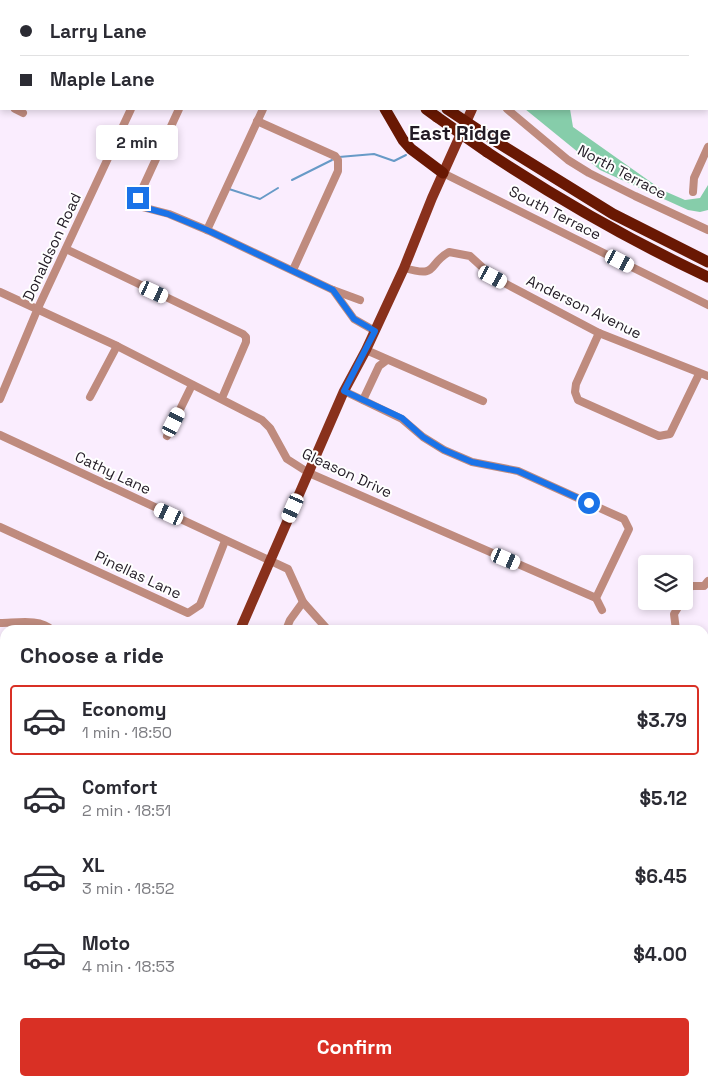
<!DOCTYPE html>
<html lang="en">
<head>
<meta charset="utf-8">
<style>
  body { margin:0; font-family:"Space Grotesk",sans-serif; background:#f2f2f3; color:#2b2b33; height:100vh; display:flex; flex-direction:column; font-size:19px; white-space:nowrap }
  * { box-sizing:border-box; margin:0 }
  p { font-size:16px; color:#7c7c81 }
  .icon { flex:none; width:28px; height:28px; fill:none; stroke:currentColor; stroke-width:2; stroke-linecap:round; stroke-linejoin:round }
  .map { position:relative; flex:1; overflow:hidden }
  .panel { position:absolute; left:0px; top:625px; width:709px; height:461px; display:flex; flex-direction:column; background:#fff; border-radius:15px 15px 0 0; box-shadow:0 2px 8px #0003 }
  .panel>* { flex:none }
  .hud { position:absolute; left:0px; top:0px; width:709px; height:110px; box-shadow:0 2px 8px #0003; display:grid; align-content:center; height:110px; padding:0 20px; background:#fff }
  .fabs { position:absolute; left:638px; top:555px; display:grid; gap:10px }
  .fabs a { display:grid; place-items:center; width:55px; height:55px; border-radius:5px; background:#fff; box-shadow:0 2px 8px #0003; font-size:25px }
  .end { position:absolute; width:22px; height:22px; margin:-11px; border:6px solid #1a73e8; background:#fff; box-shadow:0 0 0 2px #fff }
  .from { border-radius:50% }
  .bubble { position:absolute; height:35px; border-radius:5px; background:#fff; box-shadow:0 2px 8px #0003; font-size:16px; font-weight:800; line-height:35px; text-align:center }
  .car { position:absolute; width:15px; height:30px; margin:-15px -8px; border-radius:6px; box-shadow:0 0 4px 1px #0007; background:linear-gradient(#fff 24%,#345 0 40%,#fff 0 76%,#345 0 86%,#fff 0) }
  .hud b { display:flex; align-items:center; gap:18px; height:48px; font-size:19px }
  .hud b+b { border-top:1px solid #e1e1e2 }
  .hud i { width:12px; height:12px; background:#2b2b33 }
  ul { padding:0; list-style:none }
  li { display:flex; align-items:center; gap:15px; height:70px; margin:0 10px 8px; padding:0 10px; border:2px solid transparent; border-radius:5px }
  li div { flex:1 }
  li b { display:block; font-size:19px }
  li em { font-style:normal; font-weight:800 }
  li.selected { border-color:#d93025 }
  li>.icon { width:45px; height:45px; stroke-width:1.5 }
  h2 { padding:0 20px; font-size:22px; line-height:60px }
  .button { display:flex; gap:10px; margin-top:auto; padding:10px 20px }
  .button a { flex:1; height:58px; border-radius:5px; background:#d93025; color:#fff; font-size:20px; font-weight:800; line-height:58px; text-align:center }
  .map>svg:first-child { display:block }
  .forest { fill:#86cdaa }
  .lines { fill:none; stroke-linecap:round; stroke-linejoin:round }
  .stream { stroke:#679ac7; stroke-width:2 }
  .minor { stroke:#bf8b7e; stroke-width:8 }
  .major { stroke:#89311c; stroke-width:10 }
  .highway { stroke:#691803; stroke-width:11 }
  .highway-bridge { stroke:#691803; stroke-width:11 }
  .route { stroke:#1a73e8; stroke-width:6 }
  .labels { text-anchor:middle; stroke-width:4; stroke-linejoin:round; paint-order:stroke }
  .street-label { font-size:15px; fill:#221b25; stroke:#fff }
  .district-label { font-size:20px; font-weight:bold; fill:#221b25; stroke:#fff }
</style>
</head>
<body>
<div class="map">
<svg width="708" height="1086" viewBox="0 0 708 1086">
  <rect width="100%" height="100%" fill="#faedfe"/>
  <polygon class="forest" points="525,109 570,109 573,127 662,190 685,200 700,198 708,185 708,210 700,212 688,210 600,170"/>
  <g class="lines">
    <g class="stream">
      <polyline points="575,1 576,0"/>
      <polyline points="339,157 374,154 394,161 406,155"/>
      <polyline points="292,180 332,160"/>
      <polyline points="229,189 260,199 278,188"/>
      <polyline points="704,917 708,918"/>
    </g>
    <g class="minor">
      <polyline points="29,0 32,1"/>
      <polyline points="449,0 452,1"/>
      <polyline points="175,1 175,0"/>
      <polyline points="633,1 635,0"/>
      <polyline points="0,99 1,100"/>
      <polyline points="15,109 23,113"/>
      <polyline points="179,109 138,198 142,207 169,214 207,230 333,290 354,319 375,331"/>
      <polyline points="507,109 568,160 589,173 635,196 708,230"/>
      <polyline points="257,121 335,156 338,160 338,171 293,270"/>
      <polyline points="443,173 708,305"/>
      <polyline points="693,192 694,178 708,147"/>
      <polyline points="207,230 263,109"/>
      <polyline points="66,249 243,334 246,337 246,342 222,398"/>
      <path d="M 404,268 C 440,278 426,265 449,252 L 470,256 L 493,277 L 599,333 L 708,376"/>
      <polyline points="333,290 360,300"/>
      <polyline points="0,292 117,346 262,420 270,428 287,459 309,473 596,598"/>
      <polyline points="599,333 576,384 575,392 578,400 659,436 670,434 699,374"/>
      <polyline points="366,350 483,401"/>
      <polyline points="344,391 402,419 423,437 444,450 472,462 518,471 624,519 629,529 596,598 602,610"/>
      <polyline points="90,397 117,346"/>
      <polyline points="0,399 38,308 131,109"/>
      <polyline points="363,400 379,366 387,360"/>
      <polyline points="0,435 288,569 303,602 328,630"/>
      <polyline points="167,436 192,385"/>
      <polyline points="0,527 188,613 200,605 225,541"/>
      <polyline points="684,598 691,586 704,586 708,581"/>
      <path d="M 0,623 C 16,623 40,618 52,630"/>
      <polyline points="286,630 290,620 303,602"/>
      <polyline points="676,630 674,614 682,601"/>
      <polyline points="704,647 708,648"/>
      <polyline points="704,756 708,757"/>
      <polyline points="704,876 708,877"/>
      <polyline points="0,892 5,889"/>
      <polyline points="704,905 708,906"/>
      <polyline points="704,1020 708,1024"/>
      <polyline points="338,1081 349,1086"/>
      <polyline points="413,1086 415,1081"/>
      <polyline points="465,1086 467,1081"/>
      <polyline points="567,1086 569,1081"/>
    </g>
    <g class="major">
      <polyline points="521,1 521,0"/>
      <polyline points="240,630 344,391 366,350 404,268 432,198 472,109"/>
      <polyline points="0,1033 5,1029"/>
    </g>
    <g class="highway">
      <polyline points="296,0 297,1"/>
      <polyline points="319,0 320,1"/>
      <polyline points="337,0 339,1"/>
      <polyline points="385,109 403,140 411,149 443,173"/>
      <polyline points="426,109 437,117"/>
      <polyline points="492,139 613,214 708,262"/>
      <path d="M 487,152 C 558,199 631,241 708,277"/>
    </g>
    <g class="highway-bridge">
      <polyline points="447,109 492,139"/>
      <polyline points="437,117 487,152"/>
    </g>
  </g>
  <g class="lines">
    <polyline class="route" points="138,198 142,207 168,214 207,230 333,290 354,319 375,331 344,391 402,418 423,437 444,450 472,462 518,471 589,503"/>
  </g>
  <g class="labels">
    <g class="street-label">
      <text transform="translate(622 172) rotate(28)" y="5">North Terrace</text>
      <text transform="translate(555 213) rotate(27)" y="5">South Terrace</text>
      <text transform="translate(52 247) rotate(-65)" y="5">Donaldson Road</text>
      <text transform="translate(584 307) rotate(26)" y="5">Anderson Avenue</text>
      <text transform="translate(113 473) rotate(25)" y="5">Cathy Lane</text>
      <text transform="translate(347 473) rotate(25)" y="5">Gleason Drive</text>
      <text transform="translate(138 575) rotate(25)" y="5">Pinellas Lane</text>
    </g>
    <g class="district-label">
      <text x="460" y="140">East Ridge</text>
    </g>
  </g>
</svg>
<div class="fabs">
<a><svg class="icon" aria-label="layers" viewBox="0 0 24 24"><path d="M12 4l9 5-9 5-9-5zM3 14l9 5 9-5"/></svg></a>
</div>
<i class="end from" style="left:589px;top:503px"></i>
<i class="end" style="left:138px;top:198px"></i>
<div class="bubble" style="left:96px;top:125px;width:82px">2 min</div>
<i class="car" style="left:620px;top:261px;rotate:117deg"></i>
<i class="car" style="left:493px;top:277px;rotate:118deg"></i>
<i class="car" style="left:154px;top:292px;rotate:115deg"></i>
<i class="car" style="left:174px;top:422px;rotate:27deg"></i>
<i class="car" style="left:293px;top:508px;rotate:204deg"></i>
<i class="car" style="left:169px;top:514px;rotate:295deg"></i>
<i class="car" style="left:506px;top:559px;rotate:113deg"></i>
<div class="hud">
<b><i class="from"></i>Larry Lane</b>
<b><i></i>Maple Lane</b>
</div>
<section class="panel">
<h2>Choose a ride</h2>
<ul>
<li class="selected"><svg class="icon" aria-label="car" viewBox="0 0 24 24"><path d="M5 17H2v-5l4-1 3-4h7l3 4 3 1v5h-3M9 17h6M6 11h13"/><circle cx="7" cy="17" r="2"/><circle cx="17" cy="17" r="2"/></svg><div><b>Economy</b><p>1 min · 18:50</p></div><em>$3.79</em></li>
<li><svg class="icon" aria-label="car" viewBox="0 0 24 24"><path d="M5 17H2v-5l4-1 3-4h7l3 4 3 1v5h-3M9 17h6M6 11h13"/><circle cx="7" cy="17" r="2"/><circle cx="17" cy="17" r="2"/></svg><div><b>Comfort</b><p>2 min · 18:51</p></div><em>$5.12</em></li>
<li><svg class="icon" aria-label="car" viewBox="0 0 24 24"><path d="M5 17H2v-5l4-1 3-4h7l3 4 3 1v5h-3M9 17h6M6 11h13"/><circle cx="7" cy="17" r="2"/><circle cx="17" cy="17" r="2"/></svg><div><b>XL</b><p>3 min · 18:52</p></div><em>$6.45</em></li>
<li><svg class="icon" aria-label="car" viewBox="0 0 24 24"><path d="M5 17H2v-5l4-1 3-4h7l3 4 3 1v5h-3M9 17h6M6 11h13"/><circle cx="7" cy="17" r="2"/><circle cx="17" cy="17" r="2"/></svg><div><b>Moto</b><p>4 min · 18:53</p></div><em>$4.00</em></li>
</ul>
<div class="button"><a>Confirm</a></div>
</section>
</div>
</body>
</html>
